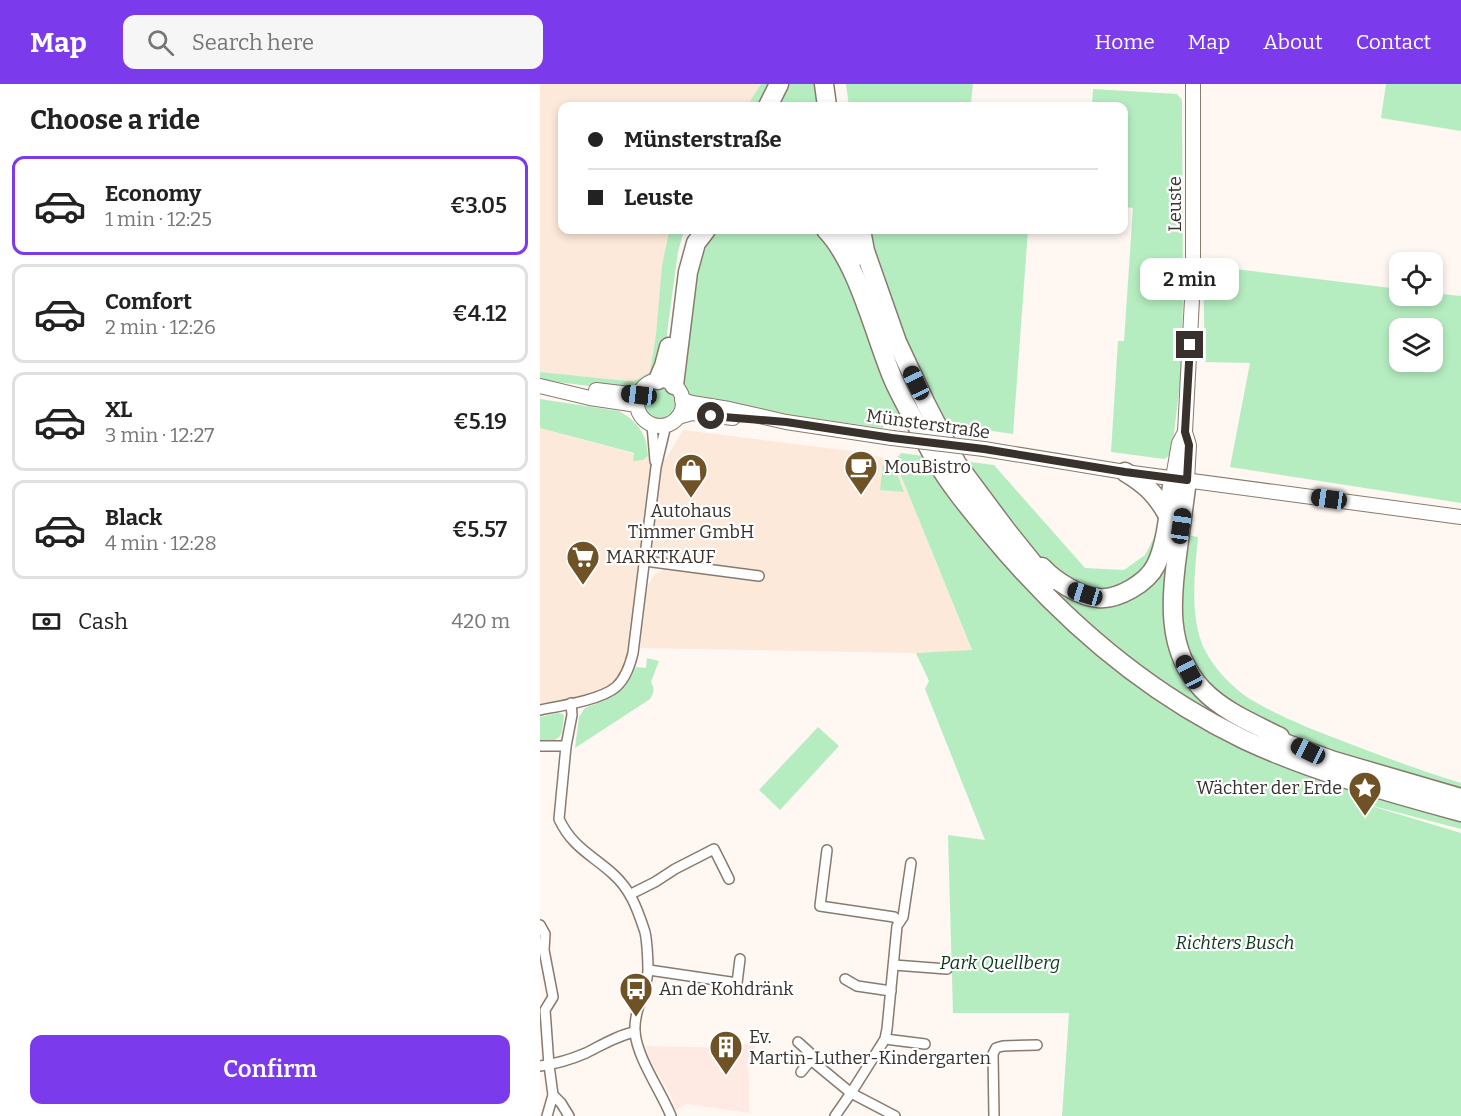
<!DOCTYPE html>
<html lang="en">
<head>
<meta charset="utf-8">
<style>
  body { margin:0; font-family:Bitter,serif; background:#f6f6f6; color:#222; height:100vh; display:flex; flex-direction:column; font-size:22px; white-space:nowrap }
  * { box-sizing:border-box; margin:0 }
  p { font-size:20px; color:#767676 }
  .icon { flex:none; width:33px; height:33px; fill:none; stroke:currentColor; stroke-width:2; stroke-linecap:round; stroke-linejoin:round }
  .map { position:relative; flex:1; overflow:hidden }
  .sheet { display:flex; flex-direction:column; background:#fff; width:540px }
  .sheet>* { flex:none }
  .guide { position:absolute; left:18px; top:18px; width:570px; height:132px; border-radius:12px; box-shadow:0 3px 9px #0003; display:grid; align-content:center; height:132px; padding:0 30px; background:#fff }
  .controls { position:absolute; left:849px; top:168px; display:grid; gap:12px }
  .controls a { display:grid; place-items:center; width:54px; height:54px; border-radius:12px; background:#fff; box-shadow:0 3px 9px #0003; font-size:30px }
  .end { position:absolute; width:27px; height:27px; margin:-14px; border:8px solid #38312c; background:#fff; box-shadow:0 0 0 3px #fff }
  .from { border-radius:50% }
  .bubble { position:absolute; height:42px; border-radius:12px; background:#fff; box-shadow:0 3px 9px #0003; font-size:20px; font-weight:600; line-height:42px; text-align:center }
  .car { position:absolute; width:18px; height:36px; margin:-18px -9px; border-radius:8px; box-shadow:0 0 4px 2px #0007; background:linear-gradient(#222 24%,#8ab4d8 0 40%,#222 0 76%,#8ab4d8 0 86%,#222 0) }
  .guide b { display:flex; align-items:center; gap:21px; height:57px; font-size:22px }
  .guide b+b { border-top:2px solid #e0e0e0 }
  .guide i { width:15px; height:15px; background:#222 }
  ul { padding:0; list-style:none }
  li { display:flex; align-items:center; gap:18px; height:99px; margin:0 12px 9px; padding:0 18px; border:3px solid #e0e0e0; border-radius:12px }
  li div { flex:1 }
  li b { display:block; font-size:22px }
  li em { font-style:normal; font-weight:600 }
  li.active { border-color:#7c3aed }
  li>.icon { width:54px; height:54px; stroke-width:1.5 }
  h2 { padding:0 30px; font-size:27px; line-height:72px }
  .pay { display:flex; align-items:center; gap:15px; height:66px; padding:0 30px; font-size:22px }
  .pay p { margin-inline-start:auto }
  .action { display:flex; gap:12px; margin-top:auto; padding:12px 30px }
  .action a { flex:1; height:69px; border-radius:12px; background:#7c3aed; color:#fff; font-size:24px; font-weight:600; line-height:69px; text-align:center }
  header { display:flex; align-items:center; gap:36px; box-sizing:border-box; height:84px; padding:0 30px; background:#7c3aed; color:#fff }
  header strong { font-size:28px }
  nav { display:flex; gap:33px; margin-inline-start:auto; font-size:21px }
  .search { width:420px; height:54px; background:#f6f6f6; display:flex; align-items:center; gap:15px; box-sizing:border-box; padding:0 21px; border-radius:12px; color:#767676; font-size:22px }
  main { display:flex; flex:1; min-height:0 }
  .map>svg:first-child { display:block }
  .built { fill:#fce9da }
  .education { fill:#feeae3 }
  .green { fill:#b5edc1; fill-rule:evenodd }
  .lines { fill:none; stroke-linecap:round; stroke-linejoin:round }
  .street-casing { stroke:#897a6e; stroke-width:12 }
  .secondary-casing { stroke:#897a6e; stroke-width:16 }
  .highway-casing { stroke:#897a6e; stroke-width:21 }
  .street { stroke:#fff; stroke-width:9 }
  .secondary { stroke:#fff; stroke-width:14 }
  .highway { stroke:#fff; stroke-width:18 }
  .secondary-bridge-casing { stroke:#897a6e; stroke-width:16; stroke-linecap:butt }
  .secondary-bridge { stroke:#fff; stroke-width:14 }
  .route { stroke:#38312c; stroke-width:8 }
  .labels { text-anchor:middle; stroke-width:4.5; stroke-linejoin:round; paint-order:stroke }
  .street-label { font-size:18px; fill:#38312c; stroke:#fff }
  .poi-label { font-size:18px; fill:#38312c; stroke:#fff; text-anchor:start }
  .park-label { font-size:18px; font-style:italic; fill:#0b361a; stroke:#fff }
</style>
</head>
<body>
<header>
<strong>Map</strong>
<div class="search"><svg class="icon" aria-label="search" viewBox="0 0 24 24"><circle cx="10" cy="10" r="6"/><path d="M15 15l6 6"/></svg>Search here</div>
<nav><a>Home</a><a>Map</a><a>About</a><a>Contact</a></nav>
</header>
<main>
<section class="sheet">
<h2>Choose a ride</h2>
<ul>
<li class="active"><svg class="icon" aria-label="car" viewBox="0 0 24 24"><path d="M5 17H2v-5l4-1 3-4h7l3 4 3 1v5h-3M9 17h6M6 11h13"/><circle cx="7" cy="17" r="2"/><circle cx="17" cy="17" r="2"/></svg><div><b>Economy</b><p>1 min · 12:25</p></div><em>€3.05</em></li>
<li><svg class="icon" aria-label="car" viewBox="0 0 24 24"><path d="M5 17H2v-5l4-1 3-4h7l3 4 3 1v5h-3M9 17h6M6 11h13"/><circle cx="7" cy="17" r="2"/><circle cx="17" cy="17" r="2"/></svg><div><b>Comfort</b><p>2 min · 12:26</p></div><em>€4.12</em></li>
<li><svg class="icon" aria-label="car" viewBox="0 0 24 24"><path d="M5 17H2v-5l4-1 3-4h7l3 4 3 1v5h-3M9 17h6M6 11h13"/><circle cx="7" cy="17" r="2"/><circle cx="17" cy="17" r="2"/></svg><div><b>XL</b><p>3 min · 12:27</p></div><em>€5.19</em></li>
<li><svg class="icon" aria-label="car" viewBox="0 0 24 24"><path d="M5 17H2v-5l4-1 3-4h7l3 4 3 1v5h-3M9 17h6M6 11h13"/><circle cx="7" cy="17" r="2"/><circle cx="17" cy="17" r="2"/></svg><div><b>Black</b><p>4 min · 12:28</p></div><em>€5.57</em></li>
</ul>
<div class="pay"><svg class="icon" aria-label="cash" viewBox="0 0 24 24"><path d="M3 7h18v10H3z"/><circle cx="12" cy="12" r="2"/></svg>Cash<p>420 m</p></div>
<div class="action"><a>Confirm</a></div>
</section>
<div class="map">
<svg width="921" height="1032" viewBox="0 0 921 1032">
  <rect width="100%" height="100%" fill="#fef7f2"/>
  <g class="built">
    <polygon points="0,0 221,0 207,22 22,22 22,146 129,146 126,156 116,250 110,288 94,297 88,297 0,288"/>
    <polygon points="0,344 95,370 103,376 108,372 126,375 143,346 326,369 355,377 432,567 376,569 100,564 107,503 115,490 123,486 131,485 105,477 93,569 76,602 0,626"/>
  </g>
  <polygon class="education" points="218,955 219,957 209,973 207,979 209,991 209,1029 147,1020 136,1026 130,1010 109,974 106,962 195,964"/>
  <g class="green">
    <polygon points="221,0 234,0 223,22 207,22"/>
    <polygon points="244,0 276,0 280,22 234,22"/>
    <polygon points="306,0 433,0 431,19 458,22 309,22"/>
    <polygon points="846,0 921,0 921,47 841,34"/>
    <polygon points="553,5 637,10 642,16 643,214 641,290 632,366 629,372 624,375 571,368 578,257 584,257 593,124 584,123 584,22 552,22"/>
    <polygon points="129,146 144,146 138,168 127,249 127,262 114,293 96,304 83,306 0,296 0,288 88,297 94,297 110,288 116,250 122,182"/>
    <polygon points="172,146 280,146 289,155 372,345 344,341 343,344 243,330 199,320 155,313 146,310 141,302 156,178"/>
    <polygon points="331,146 488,146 473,350 426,343 437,353 407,349 371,276 343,200"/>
    <path d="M 663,181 L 859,205 L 860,212 L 892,212 L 893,209 L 921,212 L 921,419 L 690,383 L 710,279 L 665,278 ZM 860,244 L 892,244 L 892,278 L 860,278 Z"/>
    <circle cx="120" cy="319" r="16"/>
    <path d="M 0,315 L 79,327 C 98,338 107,350 108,372 L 103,376 L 93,377 L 94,369 L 0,344 Z"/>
    <path d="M 361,369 L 454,381 L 545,484 L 584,486 L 605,471 L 618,446 L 658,453 C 655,487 650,524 661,557 C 668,578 691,603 710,615 C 740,633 773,646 805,658 C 844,673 882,687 921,699 L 921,745 L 818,718 L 921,749 L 921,1032 L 522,1032 L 529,929 L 413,929 L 408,751 L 445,756 L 385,605 L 389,597 L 376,569 L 432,566 L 355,377 Z"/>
    <polygon points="343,381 352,383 355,384 364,408 340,406"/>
    <path d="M 107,574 L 119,577 L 111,598 C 115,605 114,609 110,615 L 35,664 L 39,633 L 45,624 C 71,614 84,610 96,583 L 106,584 Z"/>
    <path d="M 18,629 L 23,630 L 24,632 C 21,654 24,655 0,659 L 0,633 Z"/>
    <polygon points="278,643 299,662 240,726 219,706"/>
  </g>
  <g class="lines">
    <g class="street-casing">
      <g id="street">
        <polyline points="112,341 115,377"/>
        <polyline points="105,477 219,492"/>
        <path d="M 31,619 L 32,631 L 26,662 L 19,735 C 32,763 52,771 73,790 C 90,805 97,824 104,845 C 107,852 108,877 108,886 C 108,891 106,898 105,904 C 100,918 94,933 95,948 C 97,974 121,1007 131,1032"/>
        <path d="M 0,626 C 20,622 61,616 76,603 C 86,594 90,581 93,569 L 116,383 L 126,341"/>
        <polyline points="0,662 26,662"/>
        <polyline points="287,766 280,822 354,833 360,837"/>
        <polyline points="91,810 115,798 135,785 174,765 189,795"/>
        <polyline points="0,841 5,850 4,866 13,913 5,926 9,981 13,1011 7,1032"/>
        <polyline points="354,881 407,885"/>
        <polyline points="109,886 197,899 200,875"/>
        <polyline points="305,895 317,902 351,907"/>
        <polyline points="345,955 385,960"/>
        <polyline points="258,958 269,968 271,976 311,1009 355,1032"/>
        <path d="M 0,982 C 15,980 32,975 46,969 C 62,961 78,951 95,948"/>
        <polyline points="261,988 271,976"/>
        <polyline points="13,1011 21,1019 29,1032"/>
        <polyline points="295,1032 311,1009 345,955 347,945 357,842 363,833 371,779"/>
        <polyline points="454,1032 453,970 456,964 463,962 497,961"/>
      </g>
    </g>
    <g class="secondary-casing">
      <g id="secondary">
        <circle cx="120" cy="319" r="23"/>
        <polyline points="0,302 50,314 97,321"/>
        <polyline points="56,306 98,311"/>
        <polyline points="142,316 152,319 189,325 246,338 352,354"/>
        <polyline points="138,333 152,329 193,334"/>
        <polyline points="444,365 585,388 921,433"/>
        <polyline points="633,394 639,359 645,348"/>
        <polyline points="647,396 649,361 645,348 653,196 653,0"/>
      </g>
    </g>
    <g class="highway-casing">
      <g id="highway">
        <polyline points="284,0 287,22"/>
        <polyline points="228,22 239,0"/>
        <path d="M 286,146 C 317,178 334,248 351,290 C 356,303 363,315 369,327 C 378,343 386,359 395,375 C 410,401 430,425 449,448 C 519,533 605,608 705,656 C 774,688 848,708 921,728"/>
        <polyline points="306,146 312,176"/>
        <polyline points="321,146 325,167 357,258 386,320 417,380 467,447 508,498"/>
        <polyline points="118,296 124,282 129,263"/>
        <polyline points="134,301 148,188 156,159 166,146"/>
        <path d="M 585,388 C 605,400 616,410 627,430"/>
        <path d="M 647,396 C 644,419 641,441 638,464 C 631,513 625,565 662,605 C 683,627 712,639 740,653"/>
        <path d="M 502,483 C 514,496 540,513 558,514 C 578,516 607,499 616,481 C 628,456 629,421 633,394"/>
        <polyline points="728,653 794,677 921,714"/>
      </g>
    </g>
    <use href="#street" class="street"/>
    <use href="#secondary" class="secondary"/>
    <use href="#highway" class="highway"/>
    <g class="secondary-bridge-casing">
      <polyline id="secondary-bridge" points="352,354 444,365"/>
    </g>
    <use href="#secondary-bridge" class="secondary-bridge"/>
  </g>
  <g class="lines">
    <polyline class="route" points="171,332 246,338 352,354 444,365 585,388 647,396 649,361 645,348 650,261"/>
  </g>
  <defs>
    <g id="cafe-pin" transform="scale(1.725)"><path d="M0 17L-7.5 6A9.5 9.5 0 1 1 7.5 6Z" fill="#6f5326" stroke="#fff"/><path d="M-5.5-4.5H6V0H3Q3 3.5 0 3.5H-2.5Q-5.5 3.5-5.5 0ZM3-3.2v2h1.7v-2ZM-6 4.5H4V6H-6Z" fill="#fff"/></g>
    <g id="shop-pin" transform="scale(1.725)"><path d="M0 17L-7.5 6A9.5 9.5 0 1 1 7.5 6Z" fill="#6f5326" stroke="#fff"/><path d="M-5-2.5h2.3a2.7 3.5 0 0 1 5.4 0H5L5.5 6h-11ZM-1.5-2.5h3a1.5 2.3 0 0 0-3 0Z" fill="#fff"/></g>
    <g id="supermarket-pin" transform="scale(1.725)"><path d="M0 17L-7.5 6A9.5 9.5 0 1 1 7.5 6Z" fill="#6f5326" stroke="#fff"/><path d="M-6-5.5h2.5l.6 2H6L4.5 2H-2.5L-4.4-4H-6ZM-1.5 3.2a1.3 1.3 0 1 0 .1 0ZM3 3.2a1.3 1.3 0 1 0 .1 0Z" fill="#fff"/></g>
    <g id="sight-pin" transform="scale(1.725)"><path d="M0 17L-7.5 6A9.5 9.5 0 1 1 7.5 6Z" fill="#6f5326" stroke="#fff"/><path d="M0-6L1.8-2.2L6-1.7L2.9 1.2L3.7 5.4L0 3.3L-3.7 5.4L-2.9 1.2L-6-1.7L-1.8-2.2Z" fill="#fff"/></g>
    <g id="bus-pin" transform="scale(1.725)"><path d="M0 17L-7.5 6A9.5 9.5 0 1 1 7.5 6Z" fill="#6f5326" stroke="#fff"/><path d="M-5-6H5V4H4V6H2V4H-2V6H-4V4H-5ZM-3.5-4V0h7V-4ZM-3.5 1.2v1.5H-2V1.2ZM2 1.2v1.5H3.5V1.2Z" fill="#fff"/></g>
    <g id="building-pin" transform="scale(1.725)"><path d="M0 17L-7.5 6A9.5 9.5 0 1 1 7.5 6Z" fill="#6f5326" stroke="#fff"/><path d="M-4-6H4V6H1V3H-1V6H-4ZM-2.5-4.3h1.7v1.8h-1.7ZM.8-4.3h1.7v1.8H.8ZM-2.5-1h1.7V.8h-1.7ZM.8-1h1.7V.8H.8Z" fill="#fff"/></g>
  </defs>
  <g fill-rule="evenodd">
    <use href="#cafe-pin" x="321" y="383"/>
    <use href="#shop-pin" x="151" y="386"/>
    <use href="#supermarket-pin" x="43" y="473"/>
    <use href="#sight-pin" x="825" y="704"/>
    <use href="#bus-pin" x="96" y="905"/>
    <use href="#building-pin" x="186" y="963"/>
  </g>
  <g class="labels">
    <g class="street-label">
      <text transform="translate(635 120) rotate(-90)" y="6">Leuste</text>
      <text transform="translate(388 340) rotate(8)" y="6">Münsterstraße</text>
    </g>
    <g class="poi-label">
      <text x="344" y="389">MouBistro</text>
      <text x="151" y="433" text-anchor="middle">Autohaus<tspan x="151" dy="21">Timmer GmbH</tspan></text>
      <text x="66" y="479">MARKTKAUF</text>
      <text x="802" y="710" text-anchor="end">Wächter der Erde</text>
      <text x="119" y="911">An de Kohdränk</text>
      <text x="209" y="959">Ev.<tspan x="209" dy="21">Martin-Luther-Kindergarten</tspan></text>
    </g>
    <g class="park-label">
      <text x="695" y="865">Richters Busch</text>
      <text x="460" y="885">Park Quellberg</text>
    </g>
  </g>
</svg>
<div class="controls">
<a><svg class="icon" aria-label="locate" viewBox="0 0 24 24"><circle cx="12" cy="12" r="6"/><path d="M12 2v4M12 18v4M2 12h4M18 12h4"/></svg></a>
<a><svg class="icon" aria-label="layers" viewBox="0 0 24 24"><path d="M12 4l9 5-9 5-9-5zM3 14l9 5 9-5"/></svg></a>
</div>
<i class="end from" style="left:171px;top:332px"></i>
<i class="end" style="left:650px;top:261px"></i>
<div class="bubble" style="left:600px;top:174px;width:99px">2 min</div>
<i class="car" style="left:376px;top:299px;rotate:335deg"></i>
<i class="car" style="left:99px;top:311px;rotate:277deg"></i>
<i class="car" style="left:789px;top:415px;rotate:278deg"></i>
<i class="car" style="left:641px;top:442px;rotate:8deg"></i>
<i class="car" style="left:545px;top:510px;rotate:287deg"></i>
<i class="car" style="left:649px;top:588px;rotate:332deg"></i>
<i class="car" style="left:768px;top:667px;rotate:296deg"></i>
<div class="guide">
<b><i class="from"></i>Münsterstraße</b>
<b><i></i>Leuste</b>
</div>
</div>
</main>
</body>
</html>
